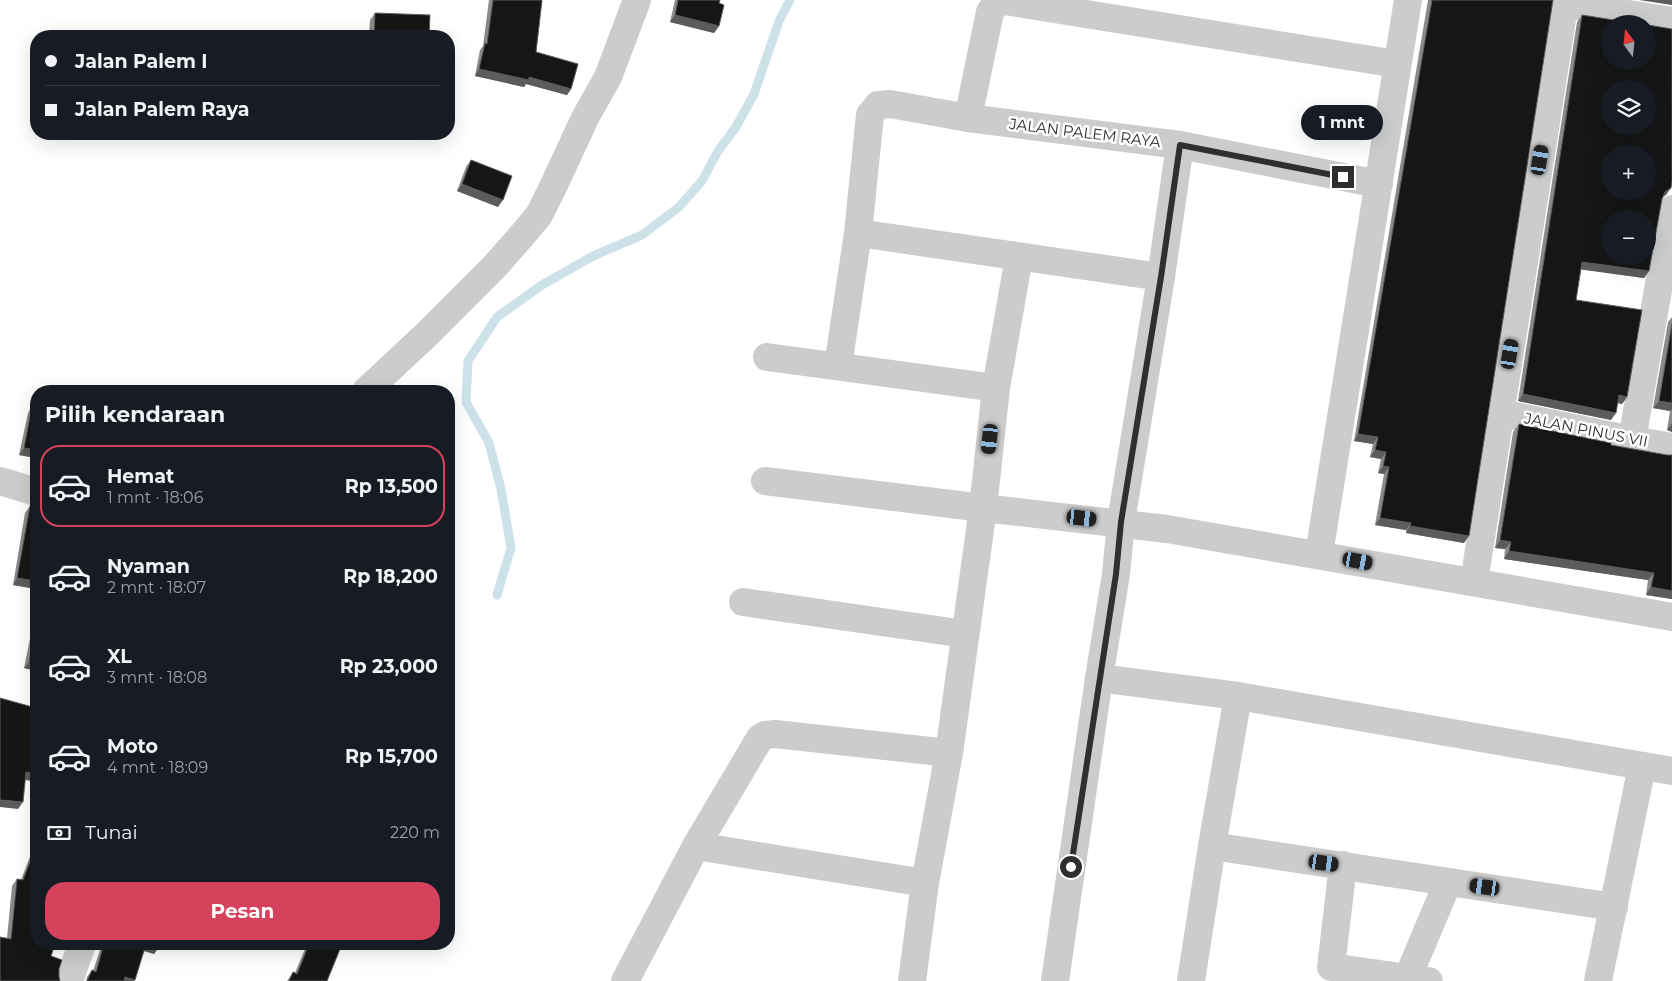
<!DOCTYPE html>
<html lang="id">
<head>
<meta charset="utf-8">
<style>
  body { margin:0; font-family:Montserrat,sans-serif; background:#20242c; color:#f1f3f6; height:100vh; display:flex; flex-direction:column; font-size:19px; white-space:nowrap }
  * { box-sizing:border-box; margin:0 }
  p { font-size:16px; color:#9ea1a6 }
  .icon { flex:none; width:28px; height:28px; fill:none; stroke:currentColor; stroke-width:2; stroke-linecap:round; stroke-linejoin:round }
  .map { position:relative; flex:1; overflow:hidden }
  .drawer { position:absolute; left:30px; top:385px; width:425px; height:565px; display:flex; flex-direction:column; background:#171b24; border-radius:20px; box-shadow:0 5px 20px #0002 }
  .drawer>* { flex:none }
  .banner { position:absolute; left:30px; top:30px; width:425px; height:110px; border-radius:20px; box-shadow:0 5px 20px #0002; display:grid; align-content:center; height:110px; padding:0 15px; background:#171b24 }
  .needle { width:32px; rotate:345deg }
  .tools { position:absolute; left:1601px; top:15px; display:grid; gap:10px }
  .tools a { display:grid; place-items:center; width:55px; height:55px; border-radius:50%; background:#171b24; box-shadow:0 5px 20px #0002; font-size:25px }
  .end { position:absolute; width:22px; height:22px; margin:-11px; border:6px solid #2f2f2f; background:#fff; box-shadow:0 0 0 2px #fff }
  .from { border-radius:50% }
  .bubble { position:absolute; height:35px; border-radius:18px; background:#171b24; box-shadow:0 5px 20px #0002; font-size:16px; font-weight:700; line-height:35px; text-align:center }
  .car { position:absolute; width:15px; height:30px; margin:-15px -8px; border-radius:6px; box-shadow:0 0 4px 1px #0007; background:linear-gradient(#222 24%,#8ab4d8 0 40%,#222 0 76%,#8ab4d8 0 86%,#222 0) }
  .banner b { display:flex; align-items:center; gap:18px; height:48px; font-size:19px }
  .banner b+b { border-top:1px solid #363941 }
  .banner i { width:12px; height:12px; background:#f1f3f6 }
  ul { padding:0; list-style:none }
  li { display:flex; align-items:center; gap:15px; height:82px; margin:0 10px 8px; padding:0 5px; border:2px solid transparent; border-radius:20px }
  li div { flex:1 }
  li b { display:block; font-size:19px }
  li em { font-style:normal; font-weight:700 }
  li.on { border-color:#d6425c }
  li>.icon { width:45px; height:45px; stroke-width:1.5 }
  h2 { padding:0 15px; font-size:22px; line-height:60px }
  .pay { display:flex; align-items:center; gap:12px; height:55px; padding:0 15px; font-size:19px }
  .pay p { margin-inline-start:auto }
  .cta { display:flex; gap:10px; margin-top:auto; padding:10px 15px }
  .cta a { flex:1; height:58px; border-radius:20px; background:#d6425c; color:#fff; font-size:20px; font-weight:700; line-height:58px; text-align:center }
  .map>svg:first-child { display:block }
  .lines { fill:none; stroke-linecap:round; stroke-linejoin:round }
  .stream { stroke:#cde1e9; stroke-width:9 }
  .minor { stroke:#ccc; stroke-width:28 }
  .wall { fill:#8a8a8a }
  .shaded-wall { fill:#5c5c5c }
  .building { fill:#161616; stroke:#5c5c5c; fill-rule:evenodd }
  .route { stroke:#2f2f2f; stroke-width:6 }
  .labels { text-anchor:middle; stroke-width:5; stroke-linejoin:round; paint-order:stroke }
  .street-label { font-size:15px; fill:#2f2f2f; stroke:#fff }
</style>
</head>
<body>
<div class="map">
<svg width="1672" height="981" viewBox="0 0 1672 981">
  <rect width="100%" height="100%" fill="#fff"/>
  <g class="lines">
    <polyline class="stream" points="497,595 511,548 501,489 489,443 466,402 468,361 497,317 542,285 593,256 642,235 679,207 702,181 718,151 736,127 754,94 779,21 790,0"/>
    <g class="minor">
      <polyline points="1565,4 1672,21"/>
      <polyline points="968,118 990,12 996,4 1005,1 1397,64"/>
      <polyline points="858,233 1161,277"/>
      <polyline points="767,357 996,388"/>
      <polyline points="838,366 858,233 870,115 878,105 890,104 968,118 1180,145 1379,184"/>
      <polyline points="366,391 425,336 495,266 524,233 539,215 553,187 585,118 608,77 637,0"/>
      <polyline points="1500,413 1632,440 1672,447"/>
      <polyline points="1632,440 1672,209"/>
      <polyline points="0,481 36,492"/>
      <polyline points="765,481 983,508 1167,529 1672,617"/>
      <polyline points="1319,554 1408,0"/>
      <polyline points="1474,582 1565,0"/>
      <polyline points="743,602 965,634"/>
      <polyline points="1099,678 1238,696 1672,771"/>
      <polyline points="696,846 925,883"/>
      <polyline points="1212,846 1614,907"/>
      <polyline points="1343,865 1331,967 1429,981"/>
      <polyline points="1408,977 1448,882"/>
      <polyline points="69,981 82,944"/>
      <polyline points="625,981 696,846 760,738 765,735 775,734 949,753"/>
      <polyline points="912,981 925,883 949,753 983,508 996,388 1019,257"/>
      <polyline points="1055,981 1099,678 1116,574 1121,522 1161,277 1180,145"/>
      <polyline points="1191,981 1212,846 1238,696"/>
      <polyline points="1598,981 1642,766"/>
    </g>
  </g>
  <g class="wall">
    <polygon points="489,0 542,0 536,52 571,89 567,95 526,84 524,87 475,76 480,50 483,46"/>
    <polygon points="675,0 720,0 719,3 719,26 714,33 670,22"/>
    <polygon points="1428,0 1553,0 1464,543 1406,533 1406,530 1375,525 1384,474 1378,473 1381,459 1370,457 1373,444 1354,441"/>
    <polygon points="375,13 429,36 369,36 370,20"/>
    <polygon points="1582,15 1666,195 1662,197 1662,199 1649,271 1644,278 1581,269 1576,300 1627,397 1622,404 1617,403 1611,420 1518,401 1577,22"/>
    <polygon points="471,160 498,207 457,191 466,167"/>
    <polygon points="1672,317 1672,432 1667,430 1670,411 1653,408 1668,322"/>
    <polygon points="32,406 36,458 19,455 28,413"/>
    <polygon points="1519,424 1611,445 1672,599 1646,595 1648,580 1504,559 1505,549 1495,548 1513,432"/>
    <polygon points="30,506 36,507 36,589 13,585 25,513"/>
    <polygon points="36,609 36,671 24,668"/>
    <polygon points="36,841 36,944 44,948 51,956 59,969 59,977 7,938 12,886 17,879 21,880"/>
    <polygon points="102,944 160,944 154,954 144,951 134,981 86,981 87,977 92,970 93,971"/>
    <polygon points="307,944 342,944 327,981 287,981 293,972 295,973"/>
  </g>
  <g class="shaded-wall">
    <polygon points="1639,0 1672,0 1672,5"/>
    <polygon points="675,15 719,26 714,33 670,22"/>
    <polygon points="479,69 529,77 571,89 567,95 526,84 524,87 475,76"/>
    <polygon points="462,184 503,200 498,207 457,191"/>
    <polygon points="1671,188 1666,195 1660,199 1665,192"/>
    <polygon points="1582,262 1649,271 1644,278 1577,269"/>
    <polygon points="1523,394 1616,413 1611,420 1518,401"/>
    <polygon points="1619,395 1627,397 1622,404 1614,402"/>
    <polygon points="1659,401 1672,403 1672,409 1670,411 1653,408"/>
    <polygon points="1672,423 1672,432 1667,430"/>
    <polygon points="1358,434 1378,437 1373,444 1354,441"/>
    <polygon points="24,448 36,450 36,458 19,455"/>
    <polygon points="1375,450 1386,452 1381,459 1370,457"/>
    <polygon points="1383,466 1389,467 1384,474 1378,473"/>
    <polygon points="1380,518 1411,523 1406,530 1375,525"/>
    <polygon points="1410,526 1469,536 1464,543 1406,533"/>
    <polygon points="1500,540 1511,542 1505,549 1495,548"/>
    <polygon points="1509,551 1654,573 1648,580 1504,559"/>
    <polygon points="17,578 36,581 36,589 13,585"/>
    <polygon points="1651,587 1672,591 1672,599 1646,595"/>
    <polygon points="29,662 36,663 36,671 24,668"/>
    <polygon points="26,772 36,774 36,782 21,779"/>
    <polygon points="0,800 23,802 18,809 0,807"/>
    <polygon points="146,944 159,947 154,954 141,950"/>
    <polygon points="125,977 135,980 134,981 122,981"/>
  </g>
  <g class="building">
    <polygon points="493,0 542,0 536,52 578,64 571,89 529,77 529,80 479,69 485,43 487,44"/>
    <polygon points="678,0 720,0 719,3 724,5 719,26 675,15"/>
    <polygon points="1432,0 1553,0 1469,536 1410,526 1411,523 1380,518 1389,467 1383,466 1386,452 1375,450 1378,437 1358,434"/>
    <polygon points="375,13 430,15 429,36 374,36"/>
    <path d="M 1582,15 L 1639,24 L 1610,24 L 1610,61 L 1648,61 L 1648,25 L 1672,29 L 1672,181 L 1671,188 L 1665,192 L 1662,199 L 1649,271 L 1582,262 L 1576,300 L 1642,310 L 1627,397 L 1619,395 L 1616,413 L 1523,394 ZM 1610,89 L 1648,89 L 1648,126 L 1610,126 ZM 1610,154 L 1648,154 L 1648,191 L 1610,191 ZM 1610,219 L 1648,219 L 1648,256 L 1610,256 Z"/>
    <polygon points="471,160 512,176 503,200 462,184"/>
    <polygon points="1672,323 1672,403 1659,401"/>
    <polygon points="32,406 36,407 36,450 24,448"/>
    <polygon points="1519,424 1611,443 1611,445 1667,455 1672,455 1672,591 1651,587 1654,573 1509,551 1511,542 1500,540"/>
    <polygon points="30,506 36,507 36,581 17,578"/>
    <polygon points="36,625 36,663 29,662"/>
    <polygon points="0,698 36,708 36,774 26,772 23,802 0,800"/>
    <polygon points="36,846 36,944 44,944 44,948 53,950 51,956 62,960 59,969 59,977 60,981 0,981 0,937 11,939 17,879 23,880"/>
    <polygon points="104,944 146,944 135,980 125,977 124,981 87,981 92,970 96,972"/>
    <polygon points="147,944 160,944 159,947"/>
    <polygon points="309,944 342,944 327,981 289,981 293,972 297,974"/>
  </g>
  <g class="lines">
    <polyline class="route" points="1071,867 1116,574 1121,522 1161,277 1180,145 1343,177"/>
  </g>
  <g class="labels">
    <g class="street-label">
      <text transform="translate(1085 133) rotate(7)" y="5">JALAN PALEM RAYA</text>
      <text transform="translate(1586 430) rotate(11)" y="5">JALAN PINUS VII</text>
    </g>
  </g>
</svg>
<div class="tools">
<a><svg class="needle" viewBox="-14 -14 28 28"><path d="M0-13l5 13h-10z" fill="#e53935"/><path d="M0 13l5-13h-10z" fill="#9ea1a6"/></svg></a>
<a><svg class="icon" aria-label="layers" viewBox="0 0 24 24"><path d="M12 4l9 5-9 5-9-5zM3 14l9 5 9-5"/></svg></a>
<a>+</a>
<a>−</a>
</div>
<i class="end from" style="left:1071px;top:867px"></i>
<i class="end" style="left:1343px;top:177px"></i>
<div class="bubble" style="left:1301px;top:105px;width:82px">1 mnt</div>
<i class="car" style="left:1540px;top:160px;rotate:9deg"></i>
<i class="car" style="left:1510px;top:354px;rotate:9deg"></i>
<i class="car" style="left:990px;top:439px;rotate:186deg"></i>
<i class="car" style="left:1082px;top:518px;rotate:96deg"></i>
<i class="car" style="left:1358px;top:561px;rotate:100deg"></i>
<i class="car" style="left:1324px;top:863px;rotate:98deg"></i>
<i class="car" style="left:1485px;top:887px;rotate:278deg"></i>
<div class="banner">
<b><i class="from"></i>Jalan Palem I</b>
<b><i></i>Jalan Palem Raya</b>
</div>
<section class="drawer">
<h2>Pilih kendaraan</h2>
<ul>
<li class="on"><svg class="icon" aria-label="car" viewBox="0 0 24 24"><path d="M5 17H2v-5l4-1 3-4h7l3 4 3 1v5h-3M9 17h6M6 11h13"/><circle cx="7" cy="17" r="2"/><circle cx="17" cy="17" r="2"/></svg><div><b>Hemat</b><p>1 mnt · 18:06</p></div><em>Rp 13,500</em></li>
<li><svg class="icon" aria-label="car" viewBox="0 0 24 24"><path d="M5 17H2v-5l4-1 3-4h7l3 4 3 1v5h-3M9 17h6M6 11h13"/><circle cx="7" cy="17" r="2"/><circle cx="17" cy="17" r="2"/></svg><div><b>Nyaman</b><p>2 mnt · 18:07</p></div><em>Rp 18,200</em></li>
<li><svg class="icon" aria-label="car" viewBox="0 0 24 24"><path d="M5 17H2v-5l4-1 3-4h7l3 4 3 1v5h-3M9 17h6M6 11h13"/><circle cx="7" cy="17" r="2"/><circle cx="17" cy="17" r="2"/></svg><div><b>XL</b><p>3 mnt · 18:08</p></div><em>Rp 23,000</em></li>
<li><svg class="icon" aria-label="car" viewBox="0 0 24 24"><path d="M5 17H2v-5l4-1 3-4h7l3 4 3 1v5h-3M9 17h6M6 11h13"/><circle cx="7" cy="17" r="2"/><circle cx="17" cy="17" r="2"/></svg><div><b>Moto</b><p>4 mnt · 18:09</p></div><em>Rp 15,700</em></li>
</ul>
<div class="pay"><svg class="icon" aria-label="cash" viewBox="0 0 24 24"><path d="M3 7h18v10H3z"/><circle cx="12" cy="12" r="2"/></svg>Tunai<p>220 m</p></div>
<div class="cta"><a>Pesan</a></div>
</section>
</div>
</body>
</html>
